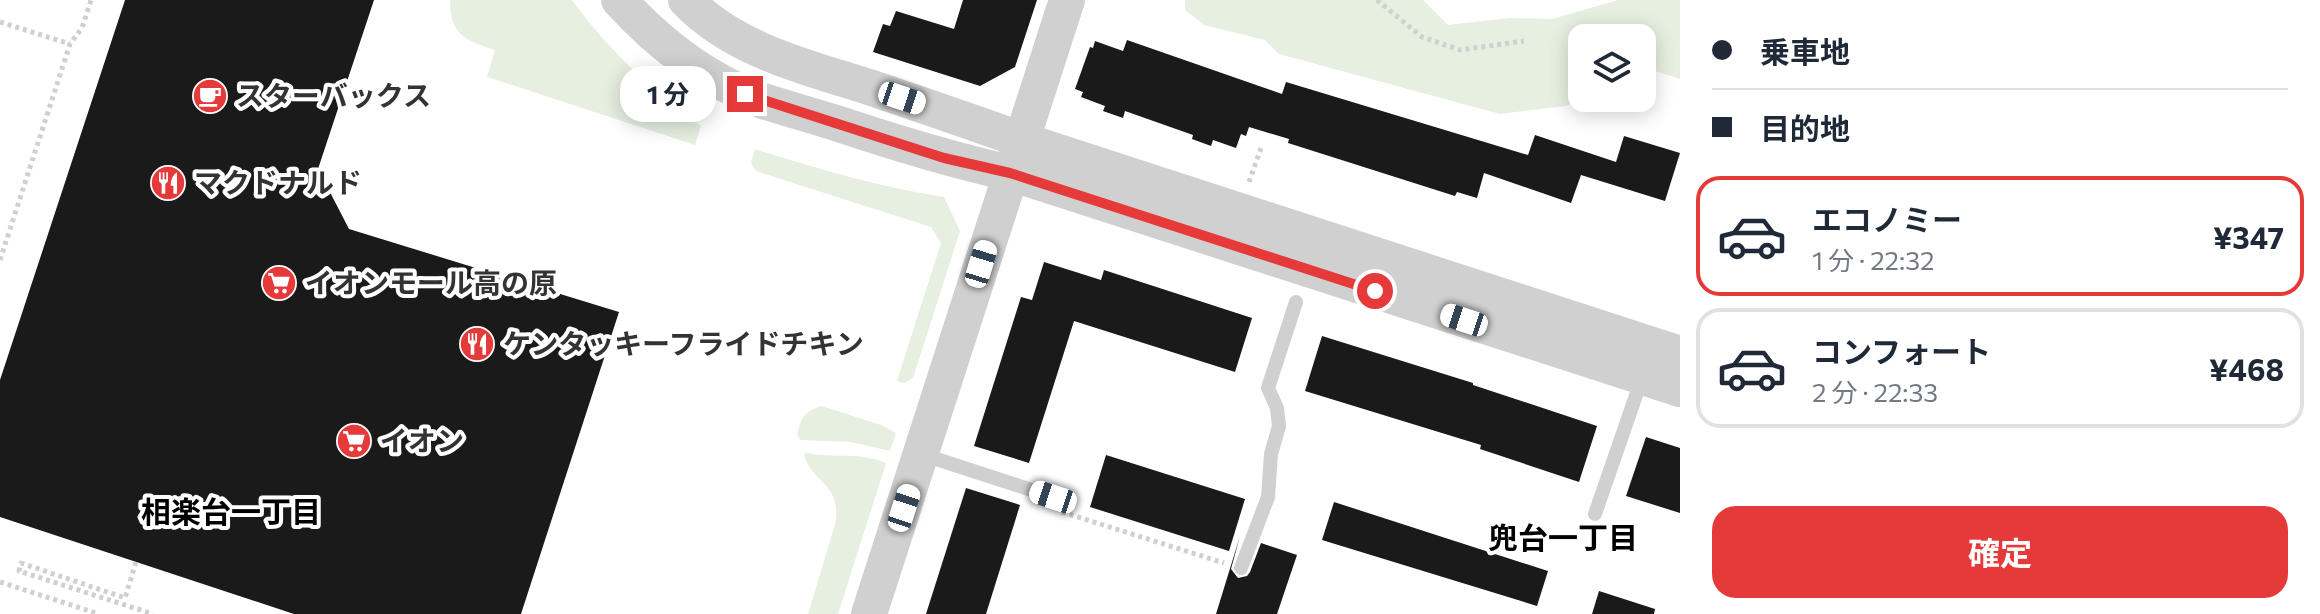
<!DOCTYPE html>
<html lang="ja">
<head>
<meta charset="utf-8">
<style>
  body { margin:0; font-family:Commissioner,"Noto Sans JP",sans-serif; background:#f2f2f3; color:#1f2937; height:100vh; display:flex; flex-direction:column; font-size:30px; white-space:nowrap }
  * { box-sizing:border-box; margin:0 }
  p { font-size:26px; color:#747a83 }
  .icon { flex:none; width:44px; height:44px; fill:none; stroke:currentColor; stroke-width:2; stroke-linecap:round; stroke-linejoin:round }
  .map { position:relative; flex:1; overflow:hidden }
  .panel { display:flex; flex-direction:column; background:#fff; width:640px }
  .panel>* { flex:none }
  .top-card { display:grid; align-content:center; height:176px; padding:0 32px; background:#fff }
  .fabs { position:absolute; left:1568px; top:24px; display:grid; gap:16px }
  .fabs a { display:grid; place-items:center; width:88px; height:88px; border-radius:16px; background:#fff; box-shadow:0 4px 20px #0003; font-size:40px }
  .end { position:absolute; width:36px; height:36px; margin:-18px; border:10px solid #e53a39; background:#fff; box-shadow:0 0 0 4px #fff }
  .from { border-radius:50% }
  .bubble { position:absolute; height:56px; border-radius:24px; background:#fff; box-shadow:0 4px 20px #0003; font-size:26px; font-weight:700; line-height:56px; text-align:center }
  .car { position:absolute; width:24px; height:48px; margin:-24px -12px; border-radius:10px; box-shadow:0 0 6px 2px #0007; background:linear-gradient(#fff 24%,#345 0 40%,#fff 0 76%,#345 0 86%,#fff 0) }
  .top-card b { display:flex; align-items:center; gap:28px; height:76px; font-size:30px }
  .top-card b+b { border-top:2px solid #e0e1e3 }
  .top-card i { width:20px; height:20px; background:#1f2937 }
  ul { padding:0; list-style:none }
  li { display:flex; align-items:center; gap:24px; height:120px; margin:0 16px 12px; padding:0 16px; border:4px solid #e0e1e3; border-radius:24px }
  li div { flex:1 }
  li b { display:block; font-size:30px }
  li em { font-style:normal; font-weight:700 }
  li.on { border-color:#e53a39 }
  li>.icon { width:72px; height:72px; stroke-width:1.5 }
  .cta { display:flex; gap:16px; margin-top:auto; padding:16px 32px }
  .cta a { flex:1; height:92px; border-radius:24px; background:#e53a39; color:#fff; font-size:32px; font-weight:700; line-height:92px; text-align:center }
  main { display:flex; flex:1; min-height:0 }
  .map>svg:first-child { display:block }
  .green { fill:#e7efe1 }
  .building { fill:#1a1a1a }
  .lines { fill:none; stroke-linecap:round; stroke-linejoin:round }
  .path { stroke:#d0d0d0; stroke-width:5; stroke-dasharray:4 4; stroke-linecap:butt }
  .service { stroke:#d0d0d0; stroke-width:14 }
  .tertiary { stroke:#d0d0d0; stroke-width:36 }
  .route { stroke:#e53a39; stroke-width:10 }
  .labels { text-anchor:middle; stroke-width:8; stroke-linejoin:round; paint-order:stroke }
  .poi-label { font-size:28px; font-weight:bold; fill:#333; stroke:#fff; text-anchor:start }
  .neighbourhood-label { font-size:30px; font-weight:bold; fill:#000; stroke:#fff }
</style>
</head>
<body>
<main>
<div class="map">
<svg width="1680" height="614" viewBox="0 0 1680 614">
  <rect width="100%" height="100%" fill="#fff"/>
  <g class="green">
    <path d="M 450,0 L 572,0 C 606,47 653,92 701,126 L 695,145 L 487,77 L 495,50 C 465,40 450,35 450,0 Z"/>
    <polygon points="1185,0 1423,0 1448,25 1509,18 1552,19 1618,0 1680,0 1680,79 1655,71 1642,76 1642,38 1582,38 1582,98 1586,98 1566,106 1500,114 1279,54 1265,40 1204,25 1185,10"/>
    <path d="M 755,149 C 818,169 879,187 944,197 L 960,231 L 913,378 L 904,383 L 897,381 L 941,243 L 931,227 L 756,171 L 751,163 Z"/>
    <path d="M 822,406 L 881,425 L 896,433 L 890,451 L 851,442 L 801,440 L 797,435 C 801,418 804,411 822,406 Z"/>
    <path d="M 807,453 C 836,459 856,451 886,463 L 838,614 L 808,614 L 836,521 C 840,481 810,482 804,454 Z"/>
  </g>
  <g class="building">
    <polygon points="125,0 374,0 318,169 349,229 619,312 521,614 294,614 0,517 0,380"/>
    <polygon points="963,0 1037,0 1015,67 980,86 873,52 883,24 890,26 896,11 954,29"/>
    <polygon points="1127,40 1282,94 1286,82 1528,155 1535,135 1616,162 1624,136 1680,153 1665,201 1581,175 1571,203 1484,173 1477,198 1457,192 1455,196 1288,143 1289,139 1249,127 1246,136 1241,134 1236,148 1213,140 1211,146 1192,139 1193,135 1125,111 1123,118 1103,111 1105,106 1081,97 1083,92 1075,89 1090,47 1093,48 1095,41 1123,51"/>
    <polygon points="1044,262 1101,280 1104,270 1252,318 1235,372 1074,321 1029,463 974,446 1021,297 1032,300"/>
    <polygon points="1322,336 1473,383 1473,385 1597,426 1579,482 1480,449 1481,445 1305,391"/>
    <polygon points="1646,437 1680,448 1680,513 1626,496"/>
    <polygon points="1106,455 1245,499 1229,551 1090,507"/>
    <polygon points="966,488 1020,505 986,614 926,614"/>
    <polygon points="1334,502 1548,571 1537,606 1322,540"/>
    <polygon points="1240,536 1231,569 1238,578 1247,576 1250,572 1261,543 1297,555 1277,614 1216,614"/>
    <polygon points="1599,591 1655,609 1654,614 1592,614"/>
  </g>
  <g class="lines">
    <g class="path">
      <polyline points="1377,0 1422,37 1460,50 1524,41"/>
      <polyline points="0,22 70,44"/>
      <polyline points="1249,182 1261,148"/>
      <polyline points="0,260 70,44 82,28 91,0"/>
      <polyline points="1062,512 1224,563"/>
      <polyline points="136,562 125,598 21,563 19,571 153,614"/>
      <polyline points="0,582 99,614"/>
    </g>
    <g class="service">
      <polyline points="921,454 1053,497"/>
      <polyline points="1595,514 1642,378"/>
      <polyline points="1241,568 1268,497 1271,454 1279,426 1277,408 1268,388 1296,302"/>
    </g>
    <g class="tertiary">
      <path d="M 619,0 C 659,44 707,81 763,101 C 788,109 814,116 839,124 C 896,143 952,160 1010,173 L 1680,389"/>
      <path d="M 686,0 C 735,51 807,67 872,88 C 922,105 972,122 1022,140 L 1680,354"/>
      <polyline points="869,614 1067,0"/>
    </g>
  </g>
  <g class="lines">
    <polyline class="route" points="745,94 944,158 1010,173 1375,291"/>
  </g>
  <defs>
    <g id="cafe-disc" transform="scale(1.8)"><circle r="9.5" fill="#e53a39" stroke="#fff"/><path d="M-5.5-4.5H6V0H3Q3 3.5 0 3.5H-2.5Q-5.5 3.5-5.5 0ZM3-3.2v2h1.7v-2ZM-6 4.5H4V6H-6Z" fill="#fff"/></g>
    <g id="restaurant-disc" transform="scale(1.8)"><circle r="9.5" fill="#e53a39" stroke="#fff"/><path d="M-5-6h1v4h1v-4h1v4h1v-4h1v5L-1.5 .5V6h-2V.5L-5-1ZM5-6V6H3V1.5H1.5Q1.5-4 5-6Z" fill="#fff"/></g>
    <g id="supermarket-disc" transform="scale(1.8)"><circle r="9.5" fill="#e53a39" stroke="#fff"/><path d="M-6-5.5h2.5l.6 2H6L4.5 2H-2.5L-4.4-4H-6ZM-1.5 3.2a1.3 1.3 0 1 0 .1 0ZM3 3.2a1.3 1.3 0 1 0 .1 0Z" fill="#fff"/></g>
  </defs>
  <g fill-rule="evenodd">
    <use href="#cafe-disc" x="210" y="96"/>
    <use href="#restaurant-disc" x="168" y="183"/>
    <use href="#supermarket-disc" x="279" y="283"/>
    <use href="#restaurant-disc" x="477" y="344"/>
    <use href="#supermarket-disc" x="354" y="441"/>
  </g>
  <g class="labels">
    <g class="poi-label">
      <text x="236" y="106">スターバックス</text>
      <text x="194" y="193">マクドナルド</text>
      <text x="305" y="293">イオンモール高の原</text>
      <text x="503" y="354">ケンタッキーフライドチキン</text>
      <text x="380" y="451">イオン</text>
    </g>
    <g class="neighbourhood-label">
      <text x="231" y="523">相楽台一丁目</text>
      <text x="1563" y="549">兜台一丁目</text>
    </g>
  </g>
</svg>
<div class="fabs">
<a><svg class="icon" aria-label="layers" viewBox="0 0 24 24"><path d="M12 4l9 5-9 5-9-5zM3 14l9 5 9-5"/></svg></a>
</div>
<i class="end from" style="left:1375px;top:291px"></i>
<i class="end" style="left:745px;top:94px"></i>
<div class="bubble" style="left:620px;top:66px;width:96px">1 分</div>
<i class="car" style="left:902px;top:98px;rotate:108deg"></i>
<i class="car" style="left:981px;top:264px;rotate:17deg"></i>
<i class="car" style="left:1464px;top:320px;rotate:288deg"></i>
<i class="car" style="left:1053px;top:497px;rotate:288deg"></i>
<i class="car" style="left:904px;top:508px;rotate:18deg"></i>
</div>
<section class="panel">
<div class="top-card">
<b><i class="from"></i>乗車地</b>
<b><i></i>目的地</b>
</div>
<ul>
<li class="on"><svg class="icon" aria-label="car" viewBox="0 0 24 24"><path d="M5 17H2v-5l4-1 3-4h7l3 4 3 1v5h-3M9 17h6M6 11h13"/><circle cx="7" cy="17" r="2"/><circle cx="17" cy="17" r="2"/></svg><div><b>エコノミー</b><p>1 分 · 22:32</p></div><em>¥347</em></li>
<li><svg class="icon" aria-label="car" viewBox="0 0 24 24"><path d="M5 17H2v-5l4-1 3-4h7l3 4 3 1v5h-3M9 17h6M6 11h13"/><circle cx="7" cy="17" r="2"/><circle cx="17" cy="17" r="2"/></svg><div><b>コンフォート</b><p>2 分 · 22:33</p></div><em>¥468</em></li>
</ul>
<div class="cta"><a>確定</a></div>
</section>
</main>
</body>
</html>
